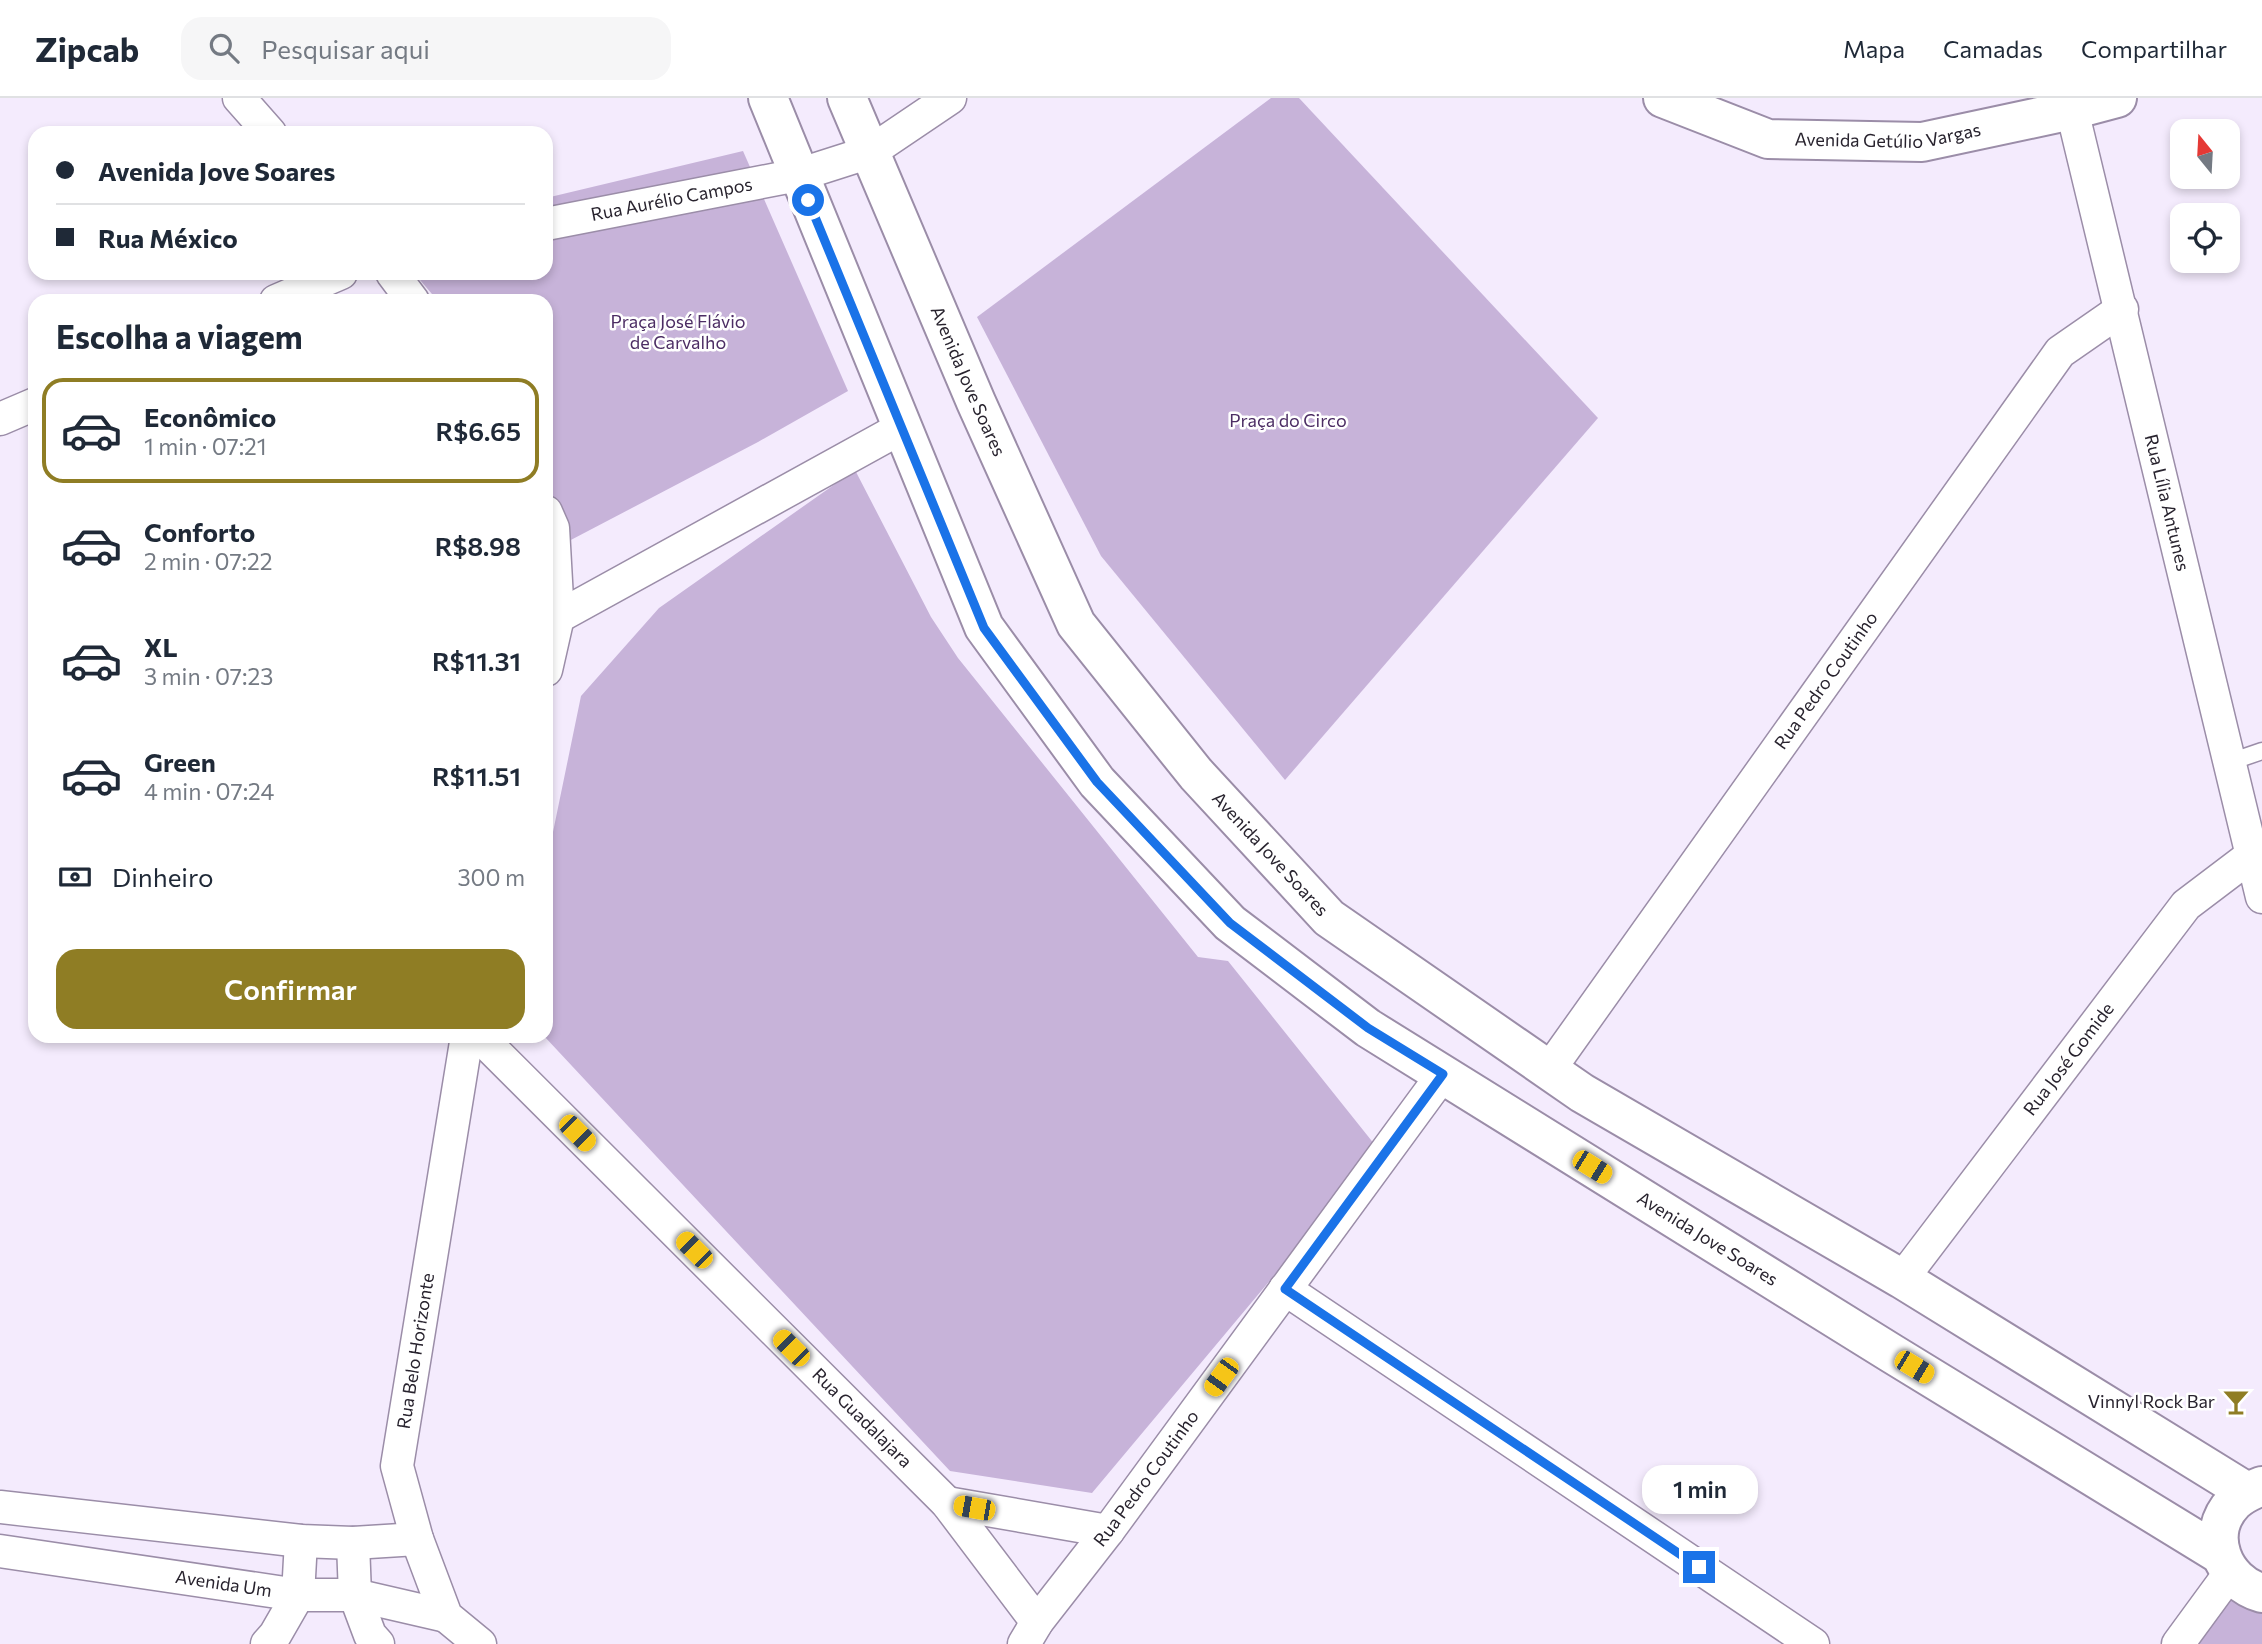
<!DOCTYPE html>
<html lang="pt">
<head>
<meta charset="utf-8">
<style>
  body { margin:0; font-family:Commissioner,sans-serif; background:#f6f6f7; color:#1f2937; height:100vh; display:flex; flex-direction:column; font-size:26px; white-space:nowrap }
  * { box-sizing:border-box; margin:0 }
  p { font-size:23px; color:#747a83 }
  .icon { flex:none; width:38px; height:38px; fill:none; stroke:currentColor; stroke-width:2; stroke-linecap:round; stroke-linejoin:round }
  .map { position:relative; flex:1; overflow:hidden }
  .drawer { position:absolute; left:28px; top:196px; width:525px; height:749px; display:flex; flex-direction:column; background:#fff; border-radius:21px; box-shadow:0 4px 10px #0003 }
  .drawer>* { flex:none }
  .hud { position:absolute; left:28px; top:28px; width:525px; height:154px; border-radius:21px; box-shadow:0 4px 10px #0003; display:grid; align-content:center; height:154px; padding:0 28px; background:#fff }
  .needle { width:46px; rotate:342deg }
  .buttons { position:absolute; left:2170px; top:21px; display:grid; gap:14px }
  .buttons a { display:grid; place-items:center; width:70px; height:70px; border-radius:14px; background:#fff; box-shadow:0 4px 10px #0003; font-size:35px }
  .end { position:absolute; width:32px; height:32px; margin:-16px; border:9px solid #1a73e8; background:#fff; box-shadow:0 0 0 4px #fff }
  .from { border-radius:50% }
  .bubble { position:absolute; height:49px; border-radius:21px; background:#fff; box-shadow:0 4px 10px #0003; font-size:23px; font-weight:600; line-height:49px; text-align:center }
  .car { position:absolute; width:21px; height:42px; margin:-21px -10px; border-radius:9px; box-shadow:0 0 5px 2px #0007; background:linear-gradient(#f5c518 24%,#345 0 40%,#f5c518 0 76%,#345 0 86%,#f5c518 0) }
  .hud b { display:flex; align-items:center; gap:24px; height:66px; font-size:26px }
  .hud b+b { border-top:2px solid #e0e1e3 }
  .hud i { width:18px; height:18px; background:#1f2937 }
  ul { padding:0; list-style:none }
  li { display:flex; align-items:center; gap:21px; height:105px; margin:0 14px 10px; padding:0 14px; border:4px solid transparent; border-radius:21px }
  li div { flex:1 }
  li b { display:block; font-size:26px }
  li em { font-style:normal; font-weight:600 }
  li.on { border-color:#8f7d24 }
  li>.icon { width:63px; height:63px; stroke-width:1.5 }
  h2 { padding:0 28px; font-size:32px; line-height:84px }
  .pay { display:flex; align-items:center; gap:18px; height:77px; padding:0 28px; font-size:26px }
  .pay p { margin-inline-start:auto }
  .action { display:flex; gap:14px; margin-top:auto; padding:14px 28px }
  .action a { flex:1; height:80px; border-radius:21px; background:#8f7d24; color:#fff; font-size:28px; font-weight:600; line-height:80px; text-align:center }
  header { display:flex; align-items:center; gap:42px; box-sizing:border-box; height:98px; padding:0 35px; background:#fff; border-bottom:2px solid #e0e1e3 }
  header strong { font-size:33px }
  nav { display:flex; gap:38px; margin-inline-start:auto; font-size:24px }
  .search { width:490px; height:63px; background:#f6f6f7; display:flex; align-items:center; gap:18px; box-sizing:border-box; padding:0 24px; border-radius:21px; color:#747a83; font-size:26px }
  .map>svg:first-child { display:block }
  .green { fill:#c7b3d9 }
  .lines { fill:none; stroke-linecap:round; stroke-linejoin:round }
  .service-casing { stroke:#9b8da8; stroke-width:19 }
  .minor-casing { stroke:#9b8da8; stroke-width:35 }
  .tertiary-casing { stroke:#9b8da8; stroke-width:42 }
  .secondary-casing { stroke:#9b8da8; stroke-width:42 }
  .service { stroke:#fff; stroke-width:16 }
  .minor { stroke:#fff; stroke-width:32 }
  .tertiary { stroke:#fff; stroke-width:38 }
  .secondary { stroke:#fff; stroke-width:38 }
  .route { stroke:#1a73e8; stroke-width:9 }
  .labels { text-anchor:middle; stroke-width:5; stroke-linejoin:round; paint-order:stroke }
  .street-label { font-size:18px; fill:#28232e; stroke:#fff }
  .park-label { font-size:18px; fill:#4c2d64; stroke:#fff }
  .poi-label { font-size:18px; fill:#28232e; stroke:#fff; text-anchor:end }
</style>
</head>
<body>
<header>
<strong>Zipcab</strong>
<div class="search"><svg class="icon" aria-label="search" viewBox="0 0 24 24"><circle cx="10" cy="10" r="6"/><path d="M15 15l6 6"/></svg>Pesquisar aqui</div>
<nav><a>Mapa</a><a>Camadas</a><a>Compartilhar</a></nav>
</header>
<div class="map">
<svg width="2262" height="1546" viewBox="0 0 2262 1546">
  <rect width="100%" height="100%" fill="#f4ebfd"/>
  <g class="green">
    <polygon points="1271,0 1299,0 1598,320 1285,682 1101,458 977,219"/>
    <polygon points="743,53 848,293 758,344 546,455 546,203 438,203 414,175 546,175 546,100"/>
    <polygon points="855,372 931,519 958,560 1198,859 1228,863 1379,1052 1092,1395 950,1373 544,938 546,938 546,768 581,598 659,510"/>
    <polygon points="2233,1493 2262,1498 2262,1546 2195,1546"/>
  </g>
  <g class="lines">
    <g class="service-casing">
      <polyline id="service" points="2230,664 2262,653"/>
    </g>
    <g class="minor-casing">
      <g id="minor">
        <polyline points="239,0 270,35"/>
        <path id="s1" d="M 2072,12 L 2262,799"/>
        <path id="s2" d="M 546,126 L 798,77 L 870,54 L 950,0"/>
        <polyline points="392,175 413,203"/>
        <polyline points="276,203 341,175"/>
        <polyline points="0,321 35,306"/>
        <polyline points="546,414 553,430 558,519 546,572"/>
        <polyline points="558,519 903,329"/>
        <polyline points="467,938 397,1368 417,1441 446,1518 480,1546"/>
        <path id="s3" d="M 479,938 L 947,1405 L 1037,1524"/>
        <path id="s4" d="M 1549,972 L 2060,254 L 2122,211"/>
        <path id="s5" d="M 1902,1181 L 2186,807 L 2252,757"/>
        <polyline points="1285,1191 1813,1546"/>
        <polyline points="947,1405 1108,1433"/>
        <polyline points="0,1409 301,1443 353,1445 417,1441"/>
        <polyline points="353,1445 355,1497 370,1537 378,1546"/>
        <path id="s6" d="M 0,1453 L 298,1497 L 355,1497 L 446,1518"/>
        <polyline points="267,1546 275,1537 298,1497 301,1443"/>
        <path id="s7" d="M 1024,1546 L 1037,1524 L 1108,1433 L 1443,976"/>
        <polyline points="2178,1546 2230,1475"/>
      </g>
    </g>
    <g class="tertiary-casing">
      <g id="tertiary">
        <path id="s8" d="M 1663,0 L 1768,41 L 1922,44 L 2072,12 L 2117,0"/>
      </g>
    </g>
    <g class="secondary-casing">
      <g id="secondary">
        <path id="s9" d="M 768,0 L 984,529 L 1097,684 L 1230,825 L 1368,930 L 1891,1255 L 2221,1457"/>
        <path id="s10" d="M 847,0 L 976,304 L 1076,526 L 1196,676 L 1329,820 L 1582,995 L 1902,1181 L 2247,1394"/>
        <path d="M 2262,1388 C 2252,1392 2242,1396 2234,1404 C 2203,1436 2223,1484 2262,1495"/>
      </g>
    </g>
    <use href="#service" class="service"/>
    <use href="#minor" class="minor"/>
    <use href="#tertiary" class="tertiary"/>
    <use href="#secondary" class="secondary"/>
  </g>
  <g class="lines">
    <polyline class="route" points="808,102 984,530 1097,684 1230,825 1368,930 1443,976 1285,1191 1699,1469"/>
  </g>
  <defs>
    <g id="bar-bare" transform="scale(2.1)"><path d="M-6-5H6L.8 .8V4.5H3.5V6h-7V4.5H-.8V.8Z" fill="#8f7d24" stroke="#fff" stroke-width="2.5" paint-order="stroke"/></g>
  </defs>
  <g fill-rule="evenodd">
    <use href="#bar-bare" x="2236" y="1304"/>
  </g>
  <g class="labels">
    <g class="street-label">
      <text dy="6" stroke="none"><textPath href="#s8" startOffset="233">Avenida Getúlio Vargas</textPath></text>
      <text dy="6" stroke="none"><textPath href="#s2" startOffset="128">Rua Aurélio Campos</textPath></text>
      <text dy="6" stroke="none"><textPath href="#s10" startOffset="308">Avenida Jove Soares</textPath></text>
      <text dy="6" stroke="none"><textPath href="#s1" startOffset="404">Rua Lília Antunes</textPath></text>
      <text dy="6" stroke="none"><textPath href="#s4" startOffset="478">Rua Pedro Coutinho</textPath></text>
      <text dy="6" stroke="none"><textPath href="#s10" startOffset="875">Avenida Jove Soares</textPath></text>
      <text dy="6" stroke="none"><textPath href="#s5" startOffset="276">Rua José Gomide</textPath></text>
      <text dy="6" stroke="none"><textPath href="#s9" startOffset="1530">Avenida Jove Soares</textPath></text>
      <text transform="translate(416 1253) rotate(-81)" y="6">Rua Belo Horizonte</text>
      <text dy="6" stroke="none"><textPath href="#s3" startOffset="541">Rua Guadalajara</textPath></text>
      <text dy="6" stroke="none"><textPath href="#s7" startOffset="206">Rua Pedro Coutinho</textPath></text>
      <text dy="6" stroke="none"><textPath href="#s6" startOffset="226">Avenida Um</textPath></text>
    </g>
    <g class="park-label">
      <text x="678" y="230">Praça José Flávio<tspan x="678" dy="21">de Carvalho</tspan></text>
      <text x="1288" y="329">Praça do Circo</text>
    </g>
    <g class="poi-label">
      <text x="2215" y="1310">Vinnyl Rock Bar</text>
    </g>
  </g>
</svg>
<div class="buttons">
<a><svg class="needle" viewBox="-14 -14 28 28"><path d="M0-13l5 13h-10z" fill="#e53935"/><path d="M0 13l5-13h-10z" fill="#747a83"/></svg></a>
<a><svg class="icon" aria-label="locate" viewBox="0 0 24 24"><circle cx="12" cy="12" r="6"/><path d="M12 2v4M12 18v4M2 12h4M18 12h4"/></svg></a>
</div>
<i class="end from" style="left:808px;top:102px"></i>
<i class="end" style="left:1699px;top:1469px"></i>
<div class="bubble" style="left:1642px;top:1367px;width:116px">1 min</div>
<i class="car" style="left:577px;top:1035px;rotate:135deg"></i>
<i class="car" style="left:1592px;top:1069px;rotate:122deg"></i>
<i class="car" style="left:694px;top:1152px;rotate:315deg"></i>
<i class="car" style="left:791px;top:1250px;rotate:315deg"></i>
<i class="car" style="left:1914px;top:1269px;rotate:121deg"></i>
<i class="car" style="left:1221px;top:1279px;rotate:216deg"></i>
<i class="car" style="left:974px;top:1410px;rotate:280deg"></i>
<div class="hud">
<b><i class="from"></i>Avenida Jove Soares</b>
<b><i></i>Rua México</b>
</div>
<section class="drawer">
<h2>Escolha a viagem</h2>
<ul>
<li class="on"><svg class="icon" aria-label="car" viewBox="0 0 24 24"><path d="M5 17H2v-5l4-1 3-4h7l3 4 3 1v5h-3M9 17h6M6 11h13"/><circle cx="7" cy="17" r="2"/><circle cx="17" cy="17" r="2"/></svg><div><b>Econômico</b><p>1 min · 07:21</p></div><em>R$6.65</em></li>
<li><svg class="icon" aria-label="car" viewBox="0 0 24 24"><path d="M5 17H2v-5l4-1 3-4h7l3 4 3 1v5h-3M9 17h6M6 11h13"/><circle cx="7" cy="17" r="2"/><circle cx="17" cy="17" r="2"/></svg><div><b>Conforto</b><p>2 min · 07:22</p></div><em>R$8.98</em></li>
<li><svg class="icon" aria-label="car" viewBox="0 0 24 24"><path d="M5 17H2v-5l4-1 3-4h7l3 4 3 1v5h-3M9 17h6M6 11h13"/><circle cx="7" cy="17" r="2"/><circle cx="17" cy="17" r="2"/></svg><div><b>XL</b><p>3 min · 07:23</p></div><em>R$11.31</em></li>
<li><svg class="icon" aria-label="car" viewBox="0 0 24 24"><path d="M5 17H2v-5l4-1 3-4h7l3 4 3 1v5h-3M9 17h6M6 11h13"/><circle cx="7" cy="17" r="2"/><circle cx="17" cy="17" r="2"/></svg><div><b>Green</b><p>4 min · 07:24</p></div><em>R$11.51</em></li>
</ul>
<div class="pay"><svg class="icon" aria-label="cash" viewBox="0 0 24 24"><path d="M3 7h18v10H3z"/><circle cx="12" cy="12" r="2"/></svg>Dinheiro<p>300 m</p></div>
<div class="action"><a>Confirmar</a></div>
</section>
</div>
</body>
</html>
